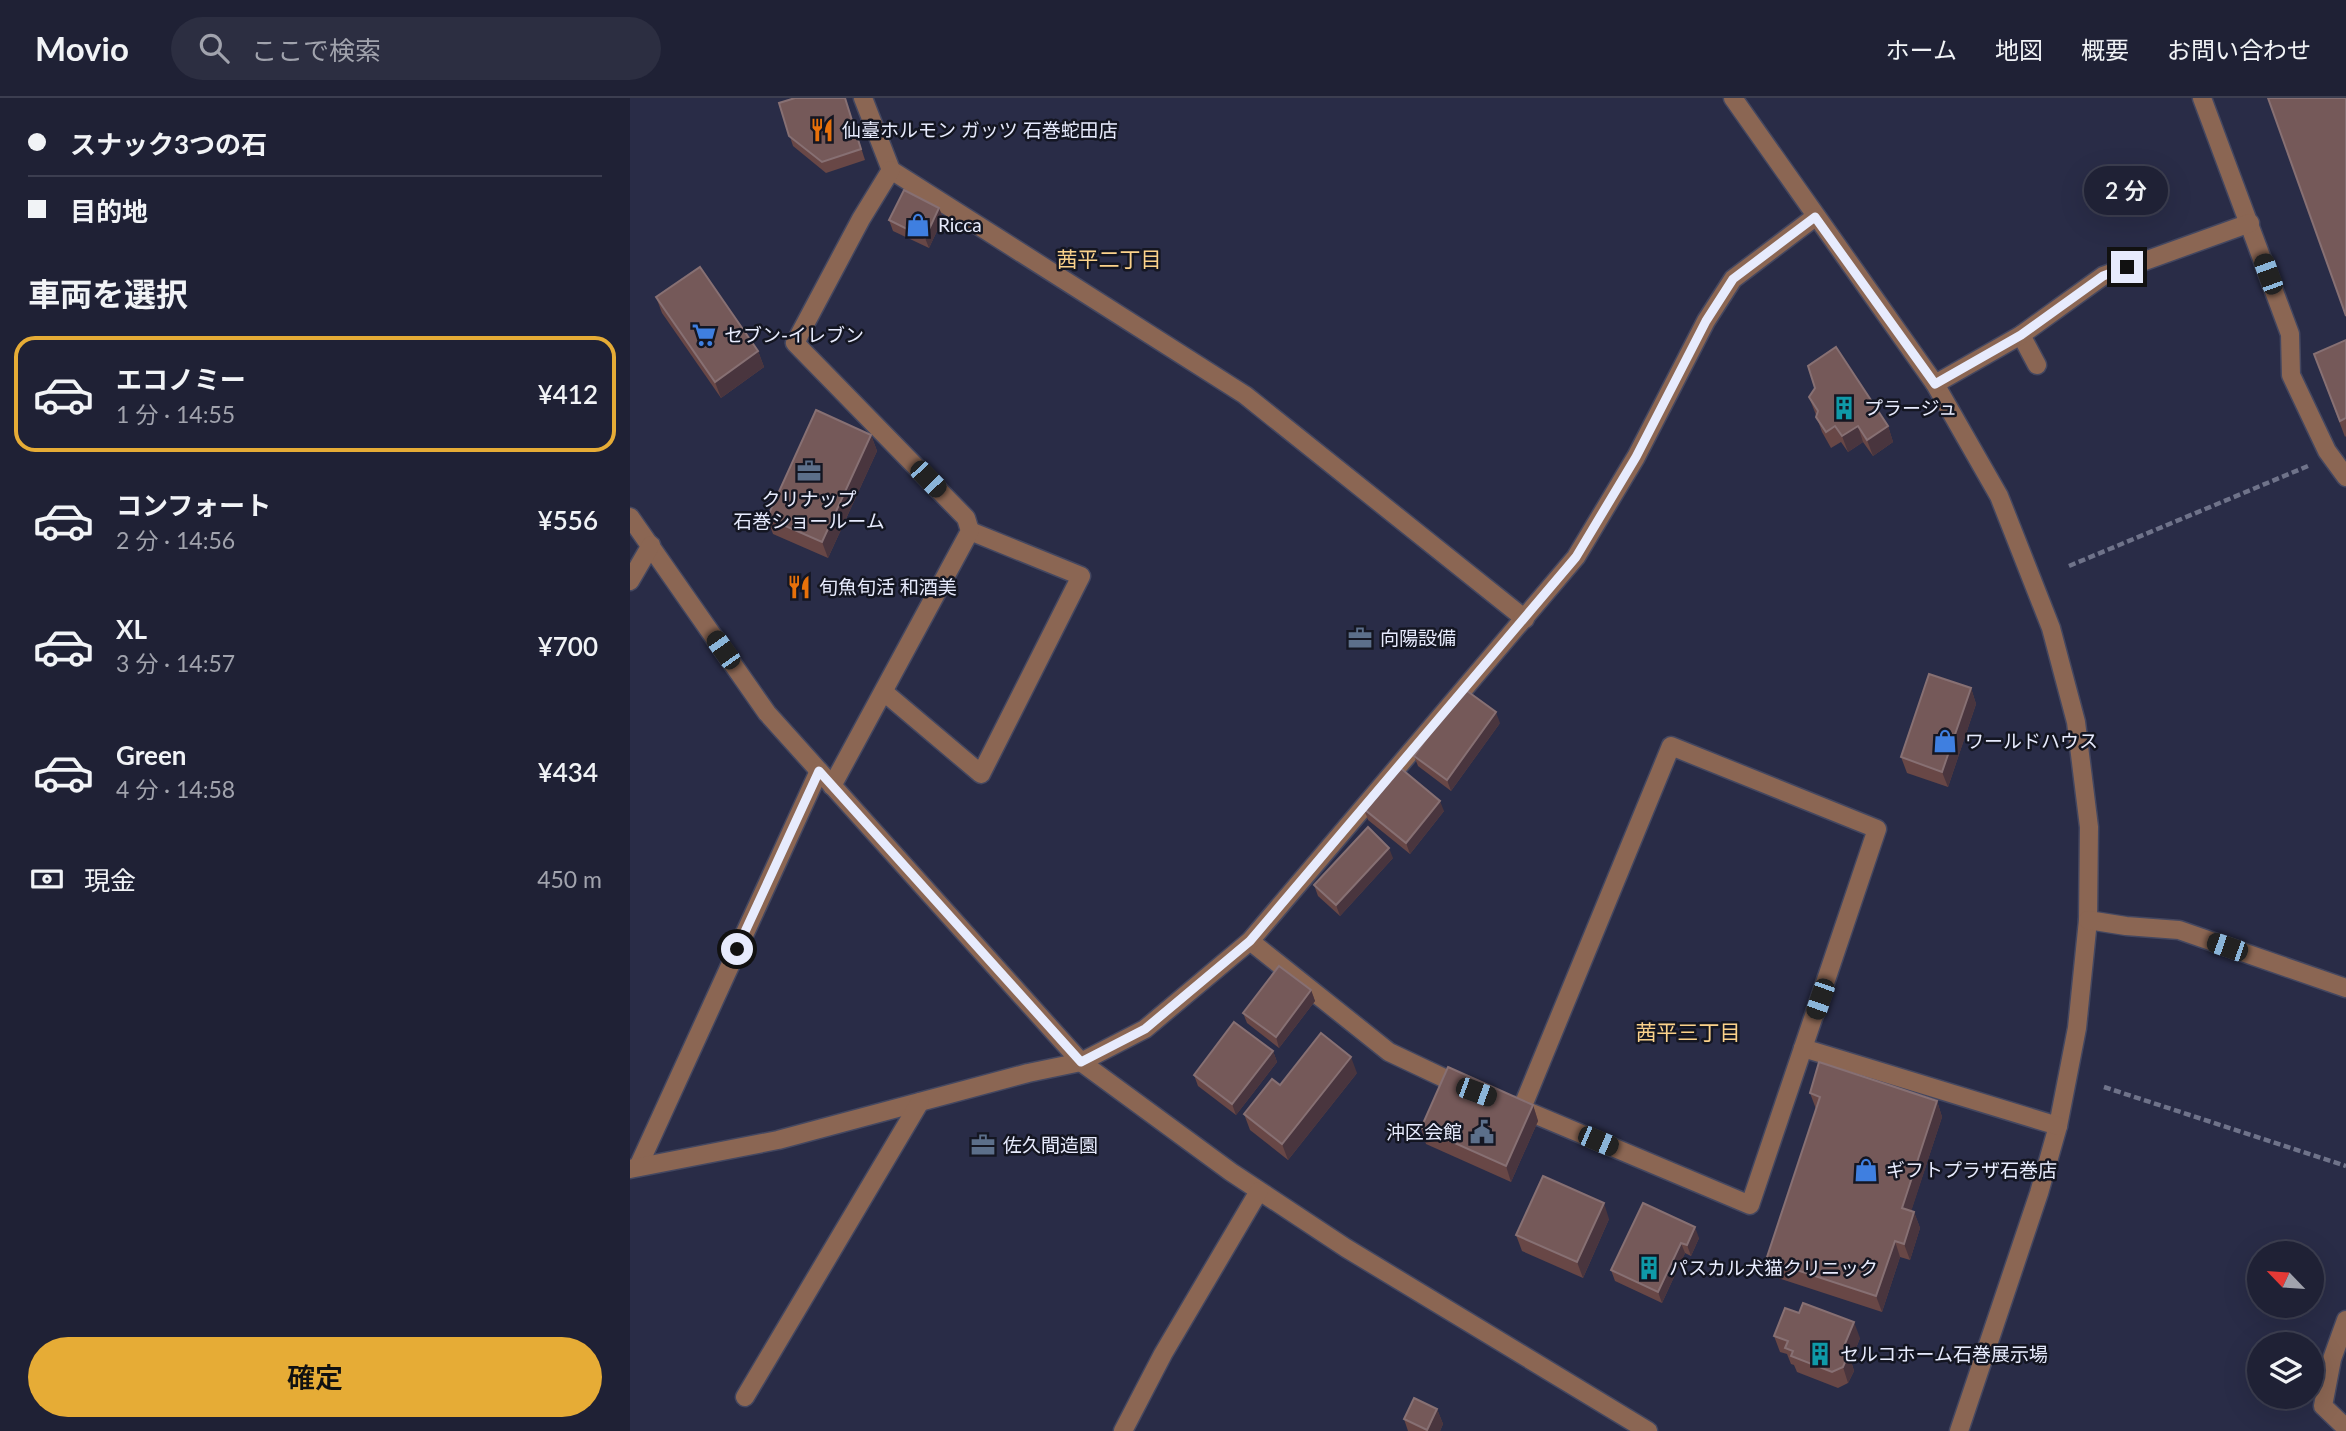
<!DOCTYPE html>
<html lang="ja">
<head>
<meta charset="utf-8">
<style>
  body { margin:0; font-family:Lato,"Noto Sans JP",sans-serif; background:#2c2e41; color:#f1f3f6; height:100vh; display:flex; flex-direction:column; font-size:26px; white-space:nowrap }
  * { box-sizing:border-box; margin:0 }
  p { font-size:23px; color:#a1a3ad }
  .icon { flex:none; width:38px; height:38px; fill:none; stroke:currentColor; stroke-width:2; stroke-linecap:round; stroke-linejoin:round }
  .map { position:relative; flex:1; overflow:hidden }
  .side { display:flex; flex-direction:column; background:#1f2135; width:630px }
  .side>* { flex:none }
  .guide { display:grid; align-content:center; height:154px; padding:0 28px; background:#1f2135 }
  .needle { width:46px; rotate:295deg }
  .tools { position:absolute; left:1617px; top:1143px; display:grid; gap:14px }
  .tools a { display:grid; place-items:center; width:77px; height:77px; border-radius:50%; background:#1f2135; box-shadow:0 7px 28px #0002,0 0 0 2px #3c3e50; font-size:35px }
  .end { position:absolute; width:32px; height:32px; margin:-16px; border:9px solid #e7ebfd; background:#111; box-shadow:0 0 0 4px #111 }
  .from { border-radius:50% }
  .bubble { position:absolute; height:49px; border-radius:24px; background:#1f2135; box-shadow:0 7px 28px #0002,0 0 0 2px #3c3e50; font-size:23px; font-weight:600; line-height:49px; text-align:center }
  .car { position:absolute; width:21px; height:42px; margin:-21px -10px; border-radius:9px; box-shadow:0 0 5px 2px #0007; background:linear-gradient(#222 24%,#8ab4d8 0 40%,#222 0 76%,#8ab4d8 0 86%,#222 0) }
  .guide b { display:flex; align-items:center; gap:24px; height:66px; font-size:26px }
  .guide b+b { border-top:2px solid #3c3e50 }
  .guide i { width:18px; height:18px; background:#f1f3f6 }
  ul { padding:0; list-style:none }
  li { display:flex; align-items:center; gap:21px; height:116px; margin:0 14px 10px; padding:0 14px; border:4px solid transparent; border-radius:21px }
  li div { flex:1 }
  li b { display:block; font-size:26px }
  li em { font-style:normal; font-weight:600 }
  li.selected { border-color:#e6ac36 }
  li>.icon { width:63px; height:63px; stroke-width:1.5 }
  h2 { padding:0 28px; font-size:32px; line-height:84px }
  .pay { display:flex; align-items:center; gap:18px; height:77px; padding:0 28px; font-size:26px }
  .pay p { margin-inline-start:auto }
  .button { display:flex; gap:14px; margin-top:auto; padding:14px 28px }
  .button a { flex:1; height:80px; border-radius:42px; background:#e6ac36; color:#111; font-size:28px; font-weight:600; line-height:80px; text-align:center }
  header { display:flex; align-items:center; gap:42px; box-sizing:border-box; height:98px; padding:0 35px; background:#1f2135; border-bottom:2px solid #3c3e50 }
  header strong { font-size:33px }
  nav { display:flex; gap:38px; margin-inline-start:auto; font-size:24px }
  .search { width:490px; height:63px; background:#2c2e41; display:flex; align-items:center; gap:18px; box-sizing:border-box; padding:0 24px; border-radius:38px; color:#a1a3ad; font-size:26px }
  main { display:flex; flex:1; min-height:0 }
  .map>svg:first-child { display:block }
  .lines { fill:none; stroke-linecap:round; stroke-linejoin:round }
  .minor-casing { stroke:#444760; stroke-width:21 }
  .path { stroke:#6f738a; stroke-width:4.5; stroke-dasharray:7 3.5; stroke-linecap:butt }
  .minor { stroke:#8b6653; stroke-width:18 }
  .wall { fill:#684746 }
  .shaded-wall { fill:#49353e }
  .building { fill:#755959; stroke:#877073; stroke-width:2 }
  .route { stroke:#e7ebfd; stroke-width:9 }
  .labels { text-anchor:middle; stroke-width:5; stroke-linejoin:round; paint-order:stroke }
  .poi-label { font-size:19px; fill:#e7ebfd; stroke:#141622; text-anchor:start }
  .neighbourhood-label { font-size:21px; fill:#fbd28b; stroke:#141622 }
</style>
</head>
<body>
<header>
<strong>Movio</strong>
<div class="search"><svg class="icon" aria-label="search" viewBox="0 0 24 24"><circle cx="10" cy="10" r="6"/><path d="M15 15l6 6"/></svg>ここで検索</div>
<nav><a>ホーム</a><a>地図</a><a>概要</a><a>お問い合わせ</a></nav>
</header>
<main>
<section class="side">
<div class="guide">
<b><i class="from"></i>スナック3つの石</b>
<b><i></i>目的地</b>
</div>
<h2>車両を選択</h2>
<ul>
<li class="selected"><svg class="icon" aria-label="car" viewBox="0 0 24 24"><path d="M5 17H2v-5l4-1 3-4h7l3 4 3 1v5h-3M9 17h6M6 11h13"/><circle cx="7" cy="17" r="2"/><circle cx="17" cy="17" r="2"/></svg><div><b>エコノミー</b><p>1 分 · 14:55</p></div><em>¥412</em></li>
<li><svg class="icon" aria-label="car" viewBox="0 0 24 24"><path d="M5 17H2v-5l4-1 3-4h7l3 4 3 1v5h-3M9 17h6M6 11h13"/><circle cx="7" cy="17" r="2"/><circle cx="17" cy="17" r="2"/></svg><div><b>コンフォート</b><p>2 分 · 14:56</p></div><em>¥556</em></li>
<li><svg class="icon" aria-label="car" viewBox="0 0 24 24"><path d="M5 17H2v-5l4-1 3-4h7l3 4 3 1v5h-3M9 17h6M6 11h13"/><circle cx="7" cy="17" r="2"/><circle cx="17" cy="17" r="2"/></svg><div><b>XL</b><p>3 分 · 14:57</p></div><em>¥700</em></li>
<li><svg class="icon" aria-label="car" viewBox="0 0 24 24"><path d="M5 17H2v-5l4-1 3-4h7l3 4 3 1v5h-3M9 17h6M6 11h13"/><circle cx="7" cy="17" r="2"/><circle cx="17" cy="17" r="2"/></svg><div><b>Green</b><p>4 分 · 14:58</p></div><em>¥434</em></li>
</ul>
<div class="pay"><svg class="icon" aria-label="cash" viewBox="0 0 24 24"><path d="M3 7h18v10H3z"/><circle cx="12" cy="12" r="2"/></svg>現金<p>450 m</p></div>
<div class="button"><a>確定</a></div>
</section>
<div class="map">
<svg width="1716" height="1333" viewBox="0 0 1716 1333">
  <rect width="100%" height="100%" fill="#292c47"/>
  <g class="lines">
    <g class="minor-casing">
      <g id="minor">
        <polyline points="233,0 261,72 615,297 895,521"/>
        <polyline points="1103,0 1305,286 1369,398 1421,530 1446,624 1459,729 1458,822 1447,930 1428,1028 1409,1095 1329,1333"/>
        <polyline points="1572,0 1660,236 1661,277 1697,353 1716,379"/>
        <polyline points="1391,237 1407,267"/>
        <polyline points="1305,286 1391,237 1473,178 1620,125"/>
        <polyline points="0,419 137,615 451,964 601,1074 716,1150 1018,1333"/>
        <polyline points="0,483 21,447"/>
        <polyline points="254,594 351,676 451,478 340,433"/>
        <polyline points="202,688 340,433 336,420 165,245 231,121 261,72"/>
        <polyline points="1458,822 1496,828 1549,832 1716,890"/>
        <polyline points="620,843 759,954 833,989"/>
        <polyline points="1173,950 1428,1028"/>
        <polyline points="885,1008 1120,1107 1247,731 1041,648 892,1010"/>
        <polyline points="8,1069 189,673"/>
        <polyline points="0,1071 148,1042 398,975 451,964 515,931 620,843 946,459 1006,359 1076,223 1103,181 1185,119"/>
        <polyline points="1716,1222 1702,1261 1693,1308 1716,1330"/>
        <polyline points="115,1299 290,1004"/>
        <polyline points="493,1333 533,1256 629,1093"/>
      </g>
    </g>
    <g class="path">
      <polyline points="1439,468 1678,368"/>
      <polyline points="1474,989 1716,1068"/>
    </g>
    <use href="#minor" class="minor"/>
  </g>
  <g class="wall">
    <polygon points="215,0 235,62 196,75 163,48 149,5"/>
    <polygon points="309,110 313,120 299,150 263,133 259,122"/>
    <polygon points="26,199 128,253 134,269 91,300 32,215"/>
    <polygon points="1716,242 1716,338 1715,339 1684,256"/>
    <polygon points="1179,299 1258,328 1263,344 1243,358 1233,344 1218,354 1211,344 1201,350 1192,334 1186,317"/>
    <polygon points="241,337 247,353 198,460 143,436 137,420"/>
    <polygon points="1341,590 1346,606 1318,689 1277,675 1271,659"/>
    <polygon points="870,625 821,693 788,668 784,658"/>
    <polygon points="734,711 814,713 780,756 738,722"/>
    <polygon points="763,760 710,818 688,798 684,787"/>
    <polygon points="681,892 685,903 649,950 617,925 613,915"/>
    <polygon points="643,953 647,964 606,1017 568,988 564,977"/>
    <polygon points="727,975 658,1062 620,1032 614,1016"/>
    <polygon points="1180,995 1307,1003 1312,1019 1281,1113 1284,1114 1290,1130 1280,1162 1270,1159 1252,1214 1142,1178 1136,1162 1186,1011"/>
    <polygon points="903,1007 908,1023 881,1084 796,1046 791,1030"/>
    <polygon points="1013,1105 1069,1140 1061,1158 1055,1155 1032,1205 985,1183 981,1172"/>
    <polygon points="979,1121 953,1180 892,1153 886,1137"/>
    <polygon points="1144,1238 1230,1240 1221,1263 1224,1273 1218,1285 1208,1290 1167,1274 1164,1267 1161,1266 1157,1256 1150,1254"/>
    <polygon points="807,1311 813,1326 810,1333 778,1333 774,1321"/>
  </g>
  <g class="shaded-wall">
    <polygon points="309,110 313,120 299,150 295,140"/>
    <polygon points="128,253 134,269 91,300 85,284"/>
    <polygon points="1228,328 1233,344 1218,354 1212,338"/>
    <polygon points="1258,328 1263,344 1243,358 1237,342"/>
    <polygon points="241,337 247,353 198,460 192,444"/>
    <polygon points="1341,590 1346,606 1318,689 1312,674"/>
    <polygon points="866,614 870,625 821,693 817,682"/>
    <polygon points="810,703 814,713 780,756 776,745"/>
    <polygon points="759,750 763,760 710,818 706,807"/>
    <polygon points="681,892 685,903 649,950 646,939"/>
    <polygon points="643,953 647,964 606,1017 602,1006"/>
    <polygon points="721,959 727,975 658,1062 652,1046"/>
    <polygon points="1307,1003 1312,1019 1277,1126 1272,1110"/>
    <polygon points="903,1007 908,1023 881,1084 876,1068"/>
    <polygon points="974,1105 979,1121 953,1180 947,1164"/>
    <polygon points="1284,1114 1290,1130 1280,1162 1274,1146"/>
    <polygon points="1065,1129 1069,1140 1061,1158 1057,1147"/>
    <polygon points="1265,1143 1270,1159 1252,1214 1246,1198"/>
    <polygon points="1051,1145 1055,1155 1032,1205 1028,1194"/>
    <polygon points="1224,1224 1230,1240 1221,1263 1224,1273 1218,1285 1213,1269 1214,1248"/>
    <polygon points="807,1311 813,1326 810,1333 798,1333"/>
  </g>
  <g class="building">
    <polygon points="165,0 215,0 231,51 192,64 159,38 149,5"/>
    <polygon points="1638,0 1716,0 1716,218"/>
    <polygon points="274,92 309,110 295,140 259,122"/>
    <polygon points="70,169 128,253 85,284 26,199"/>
    <polygon points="1716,242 1716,320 1710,323 1684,256"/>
    <polygon points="1206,249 1258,328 1237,342 1228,328 1212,338 1205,328 1196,334 1186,319 1188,313 1179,299 1185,290 1178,268"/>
    <polygon points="186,312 241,337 192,444 137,420"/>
    <polygon points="1299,576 1341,590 1312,674 1271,659"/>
    <polygon points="833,590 866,614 817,682 784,658"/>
    <polygon points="768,668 810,703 776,745 734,711"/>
    <polygon points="738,729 759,750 706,807 684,787"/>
    <polygon points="649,868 681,892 646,939 613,915"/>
    <polygon points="604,924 643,953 602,1006 564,977"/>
    <polygon points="691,935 721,959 652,1046 614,1016 642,981 650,987"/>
    <polygon points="1189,964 1307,1003 1272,1110 1284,1114 1274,1146 1265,1143 1246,1198 1136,1162 1190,999 1180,995"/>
    <polygon points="818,969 903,1007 876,1068 791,1030"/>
    <polygon points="913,1078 974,1105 947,1164 886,1137"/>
    <polygon points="1013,1105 1065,1129 1057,1147 1051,1145 1028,1194 981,1172"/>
    <polygon points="1173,1205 1224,1224 1214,1248 1218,1257 1213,1269 1202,1274 1161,1258 1163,1253 1155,1250 1158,1243 1144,1238 1155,1210 1169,1215"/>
    <polygon points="784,1300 807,1311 797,1332 774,1321"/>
  </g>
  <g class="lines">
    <polyline class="route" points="107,851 189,673 451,964 515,931 620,843 946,459 1006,359 1076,223 1103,181 1185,119 1305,286 1391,237 1473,178 1497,169"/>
  </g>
  <defs>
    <g id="restaurant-bare" transform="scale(1.89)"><path d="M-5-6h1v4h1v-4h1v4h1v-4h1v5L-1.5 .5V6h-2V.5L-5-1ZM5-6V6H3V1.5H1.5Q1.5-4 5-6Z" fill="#e8710a" stroke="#141622" stroke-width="2.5" paint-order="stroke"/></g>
    <g id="shop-bare" transform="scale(1.89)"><path d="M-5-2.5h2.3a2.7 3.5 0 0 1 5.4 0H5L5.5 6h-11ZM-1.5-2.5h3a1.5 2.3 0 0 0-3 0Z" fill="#3f7fe0" stroke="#141622" stroke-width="2.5" paint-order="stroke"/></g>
    <g id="supermarket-bare" transform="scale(1.89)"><path d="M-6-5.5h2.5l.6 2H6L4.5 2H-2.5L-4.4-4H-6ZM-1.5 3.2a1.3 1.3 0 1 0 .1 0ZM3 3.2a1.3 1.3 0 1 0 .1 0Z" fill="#3f7fe0" stroke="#141622" stroke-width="2.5" paint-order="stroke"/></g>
    <g id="building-bare" transform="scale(1.89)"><path d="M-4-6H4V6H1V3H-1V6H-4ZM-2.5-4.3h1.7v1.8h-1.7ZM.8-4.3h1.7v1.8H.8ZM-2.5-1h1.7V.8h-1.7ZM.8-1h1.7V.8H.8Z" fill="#0f9aa8" stroke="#141622" stroke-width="2.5" paint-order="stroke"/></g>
    <g id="office-bare" transform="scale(1.89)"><path d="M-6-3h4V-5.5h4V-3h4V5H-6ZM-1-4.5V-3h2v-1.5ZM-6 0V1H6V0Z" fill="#5c6f8a" stroke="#141622" stroke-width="2.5" paint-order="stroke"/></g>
    <g id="civic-bare" transform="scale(1.89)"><path d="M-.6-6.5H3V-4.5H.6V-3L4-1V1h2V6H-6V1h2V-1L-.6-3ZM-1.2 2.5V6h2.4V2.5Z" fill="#5c6f8a" stroke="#141622" stroke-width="2.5" paint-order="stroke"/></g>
  </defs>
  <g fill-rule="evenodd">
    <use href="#restaurant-bare" x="192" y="32"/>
    <use href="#shop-bare" x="288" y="127"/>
    <use href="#supermarket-bare" x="74" y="237"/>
    <use href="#building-bare" x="1214" y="310"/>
    <use href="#office-bare" x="179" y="373"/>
    <use href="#restaurant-bare" x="169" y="489"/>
    <use href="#office-bare" x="730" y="540"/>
    <use href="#shop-bare" x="1315" y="643"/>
    <use href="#civic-bare" x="852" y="1034"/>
    <use href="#office-bare" x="353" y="1047"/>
    <use href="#shop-bare" x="1236" y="1072"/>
    <use href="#building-bare" x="1019" y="1170"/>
    <use href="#building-bare" x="1190" y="1256"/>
  </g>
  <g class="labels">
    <g class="poi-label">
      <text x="212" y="39">仙臺ホルモン ガッツ 石巻蛇田店</text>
      <text x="308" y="134">Ricca</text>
      <text x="94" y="244">セブン-イレブン</text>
      <text x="1234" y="317">プラージュ</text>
      <text x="179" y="408" text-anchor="middle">クリナップ<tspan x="179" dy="22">石巻ショールーム</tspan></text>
      <text x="189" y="496">旬魚旬活 和酒美</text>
      <text x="750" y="547">向陽設備</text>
      <text x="1335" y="650">ワールドハウス</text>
      <text x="832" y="1041" text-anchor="end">沖区会館</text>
      <text x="373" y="1054">佐久間造園</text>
      <text x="1256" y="1079">ギフトプラザ石巻店</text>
      <text x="1039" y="1177">パスカル犬猫クリニック</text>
      <text x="1210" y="1263">セルコホーム石巻展示場</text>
    </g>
    <g class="neighbourhood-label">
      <text x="479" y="169">茜平二丁目</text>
      <text x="1058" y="942">茜平三丁目</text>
    </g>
  </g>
</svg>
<div class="tools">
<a><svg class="needle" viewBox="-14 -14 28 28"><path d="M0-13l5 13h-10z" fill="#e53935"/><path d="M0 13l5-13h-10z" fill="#a1a3ad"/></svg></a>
<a><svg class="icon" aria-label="layers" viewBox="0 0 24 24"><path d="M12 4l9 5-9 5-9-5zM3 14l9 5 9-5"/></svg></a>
</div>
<i class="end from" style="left:107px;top:851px"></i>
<i class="end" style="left:1497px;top:169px"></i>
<div class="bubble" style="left:1454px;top:68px;width:84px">2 分</div>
<i class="car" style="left:1638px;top:176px;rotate:340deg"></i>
<i class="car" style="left:298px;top:381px;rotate:136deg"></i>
<i class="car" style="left:93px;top:552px;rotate:325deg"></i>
<i class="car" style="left:1597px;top:849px;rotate:289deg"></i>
<i class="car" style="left:1190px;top:901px;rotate:199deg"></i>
<i class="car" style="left:846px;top:994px;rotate:110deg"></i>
<i class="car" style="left:968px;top:1043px;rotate:113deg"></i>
</div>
</main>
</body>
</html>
